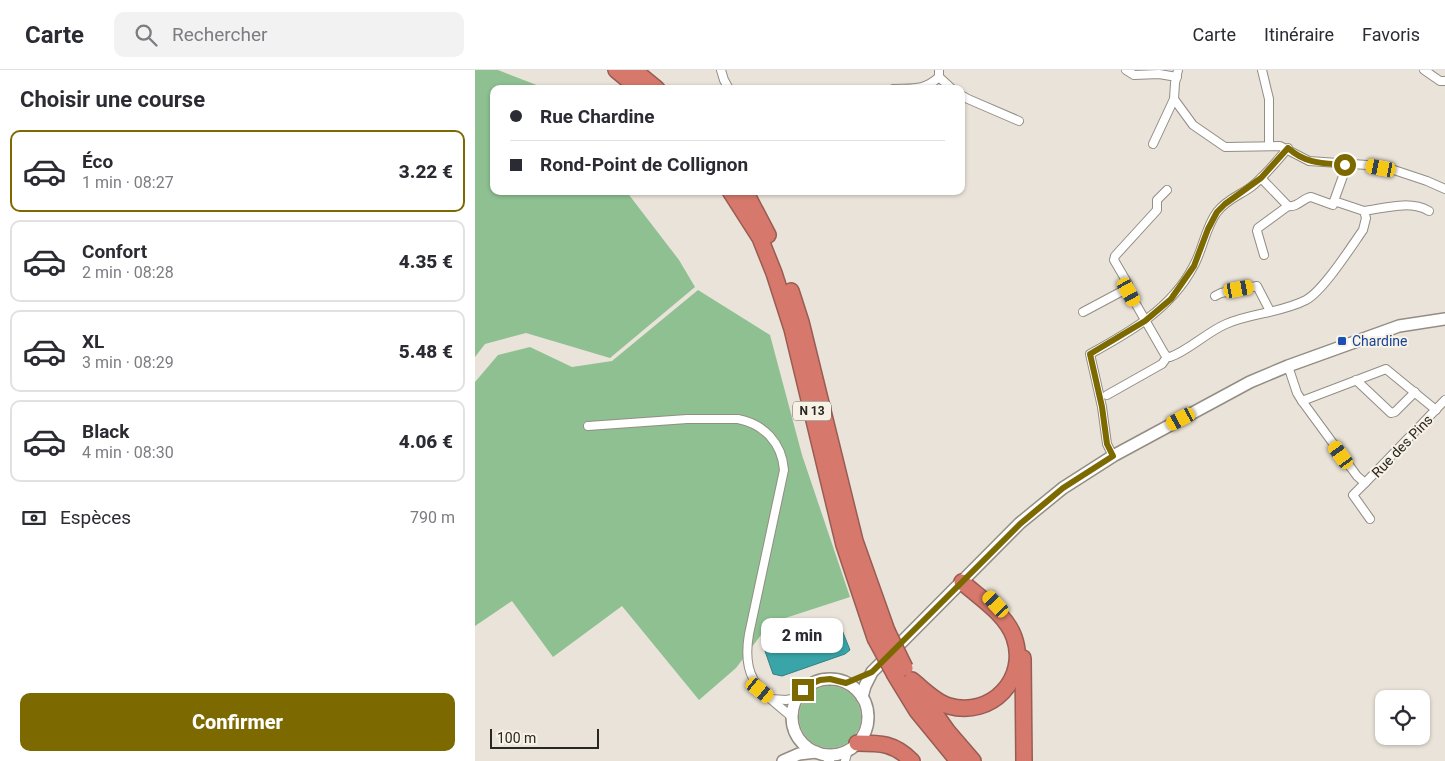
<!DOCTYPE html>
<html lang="fr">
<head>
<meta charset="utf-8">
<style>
  body { margin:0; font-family:Roboto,sans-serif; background:#f2f2f3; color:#2b2b33; height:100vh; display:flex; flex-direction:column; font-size:19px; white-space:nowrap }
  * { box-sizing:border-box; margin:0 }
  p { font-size:16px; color:#7c7c81 }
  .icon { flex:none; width:28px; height:28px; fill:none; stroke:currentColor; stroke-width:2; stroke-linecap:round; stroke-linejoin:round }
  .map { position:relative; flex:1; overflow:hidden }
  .drawer { display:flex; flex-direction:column; background:#fff; width:475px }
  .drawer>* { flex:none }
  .guide { position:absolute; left:15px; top:15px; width:475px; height:110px; border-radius:10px; box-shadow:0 1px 4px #0004; display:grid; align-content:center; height:110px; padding:0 20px; background:#fff }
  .fabs { position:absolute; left:900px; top:620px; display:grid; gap:10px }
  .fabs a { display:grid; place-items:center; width:55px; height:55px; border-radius:10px; background:#fff; box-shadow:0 1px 4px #0004; font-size:25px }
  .scale { position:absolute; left:15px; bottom:12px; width:109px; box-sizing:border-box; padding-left:5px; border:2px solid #292723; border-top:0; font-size:14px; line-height:18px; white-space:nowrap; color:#292723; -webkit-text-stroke:4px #f7f1e6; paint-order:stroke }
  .end { position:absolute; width:22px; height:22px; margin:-11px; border:6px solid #7c6a01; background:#fff; box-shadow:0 0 0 2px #fff }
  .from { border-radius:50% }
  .bubble { position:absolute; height:35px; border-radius:10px; background:#fff; box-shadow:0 1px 4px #0004; font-size:16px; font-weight:800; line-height:35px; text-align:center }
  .car { position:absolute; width:15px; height:30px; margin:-15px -8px; border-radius:6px; box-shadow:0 0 4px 1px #0007; background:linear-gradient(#f5c518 24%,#345 0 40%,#f5c518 0 76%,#345 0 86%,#f5c518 0) }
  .guide b { display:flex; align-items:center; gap:18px; height:48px; font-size:19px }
  .guide b+b { border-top:1px solid #e1e1e2 }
  .guide i { width:12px; height:12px; background:#2b2b33 }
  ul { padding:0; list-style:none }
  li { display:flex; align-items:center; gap:15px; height:82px; margin:0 10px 8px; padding:0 10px; border:2px solid #e1e1e2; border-radius:10px }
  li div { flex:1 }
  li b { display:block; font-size:19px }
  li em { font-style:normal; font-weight:800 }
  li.on { border-color:#7c6a01 }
  li>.icon { width:45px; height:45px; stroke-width:1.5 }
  h2 { padding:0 20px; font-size:22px; line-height:60px }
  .pay { display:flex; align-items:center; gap:12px; height:55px; padding:0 20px; font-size:19px }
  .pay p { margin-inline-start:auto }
  .button { display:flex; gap:10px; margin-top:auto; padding:10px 20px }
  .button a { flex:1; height:58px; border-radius:10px; background:#7c6a01; color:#fff; font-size:20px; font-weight:800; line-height:58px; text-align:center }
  header { display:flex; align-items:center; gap:30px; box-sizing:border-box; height:70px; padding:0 25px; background:#fff; border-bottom:1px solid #e1e1e2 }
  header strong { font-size:24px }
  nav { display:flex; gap:28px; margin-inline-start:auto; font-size:18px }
  .search { width:350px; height:45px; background:#f2f2f3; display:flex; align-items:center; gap:12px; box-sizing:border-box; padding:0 18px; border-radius:10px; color:#7c7c81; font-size:19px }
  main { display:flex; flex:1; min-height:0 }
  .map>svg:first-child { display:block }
  .green { fill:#8ec092 }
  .water { fill:#39a5a9; stroke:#347f81 }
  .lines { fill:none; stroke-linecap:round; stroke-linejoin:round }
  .street-casing { stroke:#938d84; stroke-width:10 }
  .secondary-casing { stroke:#938d84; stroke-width:14 }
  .highway-casing { stroke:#995c52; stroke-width:18 }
  .street { stroke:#fff; stroke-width:8 }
  .secondary { stroke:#fff; stroke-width:11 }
  .highway { stroke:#d6796c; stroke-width:15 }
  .highway-bridge-casing { stroke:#995c52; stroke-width:18; stroke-linecap:butt }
  .highway-bridge { stroke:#d6796c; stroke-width:15 }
  .route { stroke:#7c6a01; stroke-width:6 }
  .transit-dot { fill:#1a4fb4; stroke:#f7f1e6; stroke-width:2 }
  .labels { text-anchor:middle; stroke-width:4; stroke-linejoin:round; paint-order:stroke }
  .shield { fill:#f7f1e6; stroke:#67645e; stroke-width:1 }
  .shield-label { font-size:12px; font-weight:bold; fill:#292723 }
  .transit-label { font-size:14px; fill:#164399; stroke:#f7f1e6; text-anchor:start }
  .street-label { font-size:14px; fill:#292723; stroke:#f7f1e6 }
</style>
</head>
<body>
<header>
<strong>Carte</strong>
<div class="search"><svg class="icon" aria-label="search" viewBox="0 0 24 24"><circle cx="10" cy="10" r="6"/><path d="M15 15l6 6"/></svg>Rechercher</div>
<nav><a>Carte</a><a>Itinéraire</a><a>Favoris</a></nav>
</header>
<main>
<section class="drawer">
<h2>Choisir une course</h2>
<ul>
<li class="on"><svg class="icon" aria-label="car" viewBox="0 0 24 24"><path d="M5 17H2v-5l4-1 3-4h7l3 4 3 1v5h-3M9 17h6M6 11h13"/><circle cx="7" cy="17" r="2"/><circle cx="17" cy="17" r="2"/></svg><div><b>Éco</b><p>1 min · 08:27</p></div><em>3.22 €</em></li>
<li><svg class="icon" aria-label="car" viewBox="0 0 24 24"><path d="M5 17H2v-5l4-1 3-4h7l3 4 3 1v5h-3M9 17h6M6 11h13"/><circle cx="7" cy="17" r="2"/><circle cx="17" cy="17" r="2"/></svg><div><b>Confort</b><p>2 min · 08:28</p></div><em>4.35 €</em></li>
<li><svg class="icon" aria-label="car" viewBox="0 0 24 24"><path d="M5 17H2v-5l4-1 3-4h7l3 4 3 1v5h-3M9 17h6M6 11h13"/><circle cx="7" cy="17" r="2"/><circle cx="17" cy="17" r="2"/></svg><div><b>XL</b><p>3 min · 08:29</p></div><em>5.48 €</em></li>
<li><svg class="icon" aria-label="car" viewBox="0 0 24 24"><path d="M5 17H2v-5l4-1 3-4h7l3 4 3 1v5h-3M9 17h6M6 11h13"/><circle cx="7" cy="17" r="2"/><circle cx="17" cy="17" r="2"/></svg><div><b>Black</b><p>4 min · 08:30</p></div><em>4.06 €</em></li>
</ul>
<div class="pay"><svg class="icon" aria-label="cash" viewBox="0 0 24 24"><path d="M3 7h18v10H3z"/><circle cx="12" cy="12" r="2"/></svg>Espèces<p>790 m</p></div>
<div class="button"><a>Confirmer</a></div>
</section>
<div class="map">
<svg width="970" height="691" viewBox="0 0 970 691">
  <rect width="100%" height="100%" fill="#eae3d9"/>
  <g class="green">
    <polygon points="0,0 23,0 72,19 19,19 19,121 151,121 204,190 220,217 135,288 51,263 10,274 0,287"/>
    <polygon points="223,220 295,265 327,385 375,527 295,553 261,598 224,630 147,536 78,587 37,531 0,556 0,312 23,285 55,277 97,297 137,291"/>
    <circle cx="355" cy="647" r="31"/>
  </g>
  <polygon class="water" points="359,553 365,555 375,580 370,584 307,606 298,604 290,581 293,573"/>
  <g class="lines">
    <g class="street-casing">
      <g id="street">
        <polyline points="246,0 249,10 254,19"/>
        <polyline points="651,0 659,5 684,4 702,7"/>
        <polyline points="787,0 794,29 794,75"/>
        <polyline points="949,0 965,11 970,11"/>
        <polyline points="464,7 477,19"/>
        <path d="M 418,19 C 437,18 449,21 464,7 L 464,0"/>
        <polyline points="486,25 493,29 544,51"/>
        <polyline points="699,29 718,55 750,77 805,76 834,91 892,95 919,100 952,111 970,119"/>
        <polyline points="678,74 699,29 700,13 703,0"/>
        <path d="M 692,120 L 682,130 L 682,140 L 640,186 L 639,190 L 653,214 L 654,222 L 689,283 L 692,287 L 695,287 C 713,281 732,262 751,254 C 776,243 806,243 831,230 C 848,221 876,177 888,160 L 891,148 L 889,141 L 859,131 L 858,135 L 836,127 C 828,128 822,138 813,136 L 786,108"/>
        <polyline points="859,131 868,106 870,95"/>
        <path d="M 889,141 C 910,138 935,130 954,141"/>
        <polyline points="789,185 782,161 783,158 813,136"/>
        <polyline points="740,226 746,223 782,216 795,241"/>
        <polyline points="608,242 653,218"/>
        <polyline points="813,296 822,323 827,331 882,406 890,413 970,330"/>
        <polyline points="881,310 916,343 920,342 940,322"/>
        <polyline points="632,325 687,294 692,287"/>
        <polyline points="827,331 911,299 961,340"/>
        <path d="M 113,356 L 212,349 L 263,349 C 289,354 307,373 309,400 L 274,564 C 266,610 285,620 317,647"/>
        <path d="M 638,386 L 632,374 L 627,337 L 615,284 C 655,262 696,239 718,197 C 728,180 730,158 742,142 C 751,130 765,125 776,117 C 790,106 801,92 813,78"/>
        <polyline points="890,413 878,425 895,449"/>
        <polyline points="296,629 311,630 322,628"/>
        <polyline points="348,684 355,691"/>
        <polyline points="370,691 373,680"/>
      </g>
    </g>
    <g class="secondary-casing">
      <g id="secondary">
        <circle cx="355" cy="647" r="38"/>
        <polyline points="387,627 390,616 397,602 545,453 588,418 638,386 775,312 813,296 924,256 970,249"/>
        <polyline points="308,691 324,684 341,682"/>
      </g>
    </g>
    <g class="highway-casing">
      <g id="highway">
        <polyline points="141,0 164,19"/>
        <polyline points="159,0 182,19"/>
        <polyline points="255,121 285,168 299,203 317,259 369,475 400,568"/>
        <polyline points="270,121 293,165"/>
        <polyline points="316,221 326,252 380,471 412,561"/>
        <polyline points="548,588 549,691"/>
        <polyline points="420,605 442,641 483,691"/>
        <path d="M 437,610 C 448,619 460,632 474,636 C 516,648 554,609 539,567 C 531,544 505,528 487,512"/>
        <polyline points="444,621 473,662 498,691"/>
        <path d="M 382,673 C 406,673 419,673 437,691"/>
      </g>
    </g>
    <use href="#street" class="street"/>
    <use href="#secondary" class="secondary"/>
    <use href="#highway" class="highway"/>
    <g class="highway-bridge-casing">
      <g id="highway-bridge">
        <polyline points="412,561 430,598"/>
        <polyline points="400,568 420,605"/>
      </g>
    </g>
    <use href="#highway-bridge" class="highway-bridge"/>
  </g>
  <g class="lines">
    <path class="route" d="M 328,620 L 336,614 L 345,610 L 355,609 L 371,613 L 397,602 L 545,454 L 588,418 L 638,386 L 632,374 L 627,337 L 615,284 L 670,251 L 696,229 L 719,196 L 733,159 L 742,142 L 750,134 L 786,108 L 813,78 C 831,94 847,93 870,95"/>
  </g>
  <rect class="transit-dot" x="862" y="266" width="10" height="10" rx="2.5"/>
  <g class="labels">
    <rect class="shield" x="318" y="331.5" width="38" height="19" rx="4"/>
    <g class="shield-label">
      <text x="337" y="345">N 13</text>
    </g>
    <g class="transit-label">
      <text x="877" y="276">Chardine</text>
    </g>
    <g class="street-label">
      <text transform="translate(927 376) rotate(-46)" y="5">Rue des Pins</text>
    </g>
  </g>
</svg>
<div class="fabs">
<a><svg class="icon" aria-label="locate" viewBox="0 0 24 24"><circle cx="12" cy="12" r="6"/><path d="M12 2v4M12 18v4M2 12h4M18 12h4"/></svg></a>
</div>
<div class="scale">100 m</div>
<i class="end from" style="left:870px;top:95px"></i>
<i class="end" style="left:328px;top:620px"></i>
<div class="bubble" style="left:286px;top:548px;width:82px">2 min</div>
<i class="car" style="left:906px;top:98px;rotate:281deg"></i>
<i class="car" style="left:764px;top:219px;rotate:80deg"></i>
<i class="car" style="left:654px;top:222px;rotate:151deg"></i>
<i class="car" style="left:706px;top:349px;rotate:242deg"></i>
<i class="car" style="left:866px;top:385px;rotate:324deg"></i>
<i class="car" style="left:521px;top:534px;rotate:317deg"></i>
<i class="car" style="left:285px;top:620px;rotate:129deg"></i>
<div class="guide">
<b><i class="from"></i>Rue Chardine</b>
<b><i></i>Rond-Point de Collignon</b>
</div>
</div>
</main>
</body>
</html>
